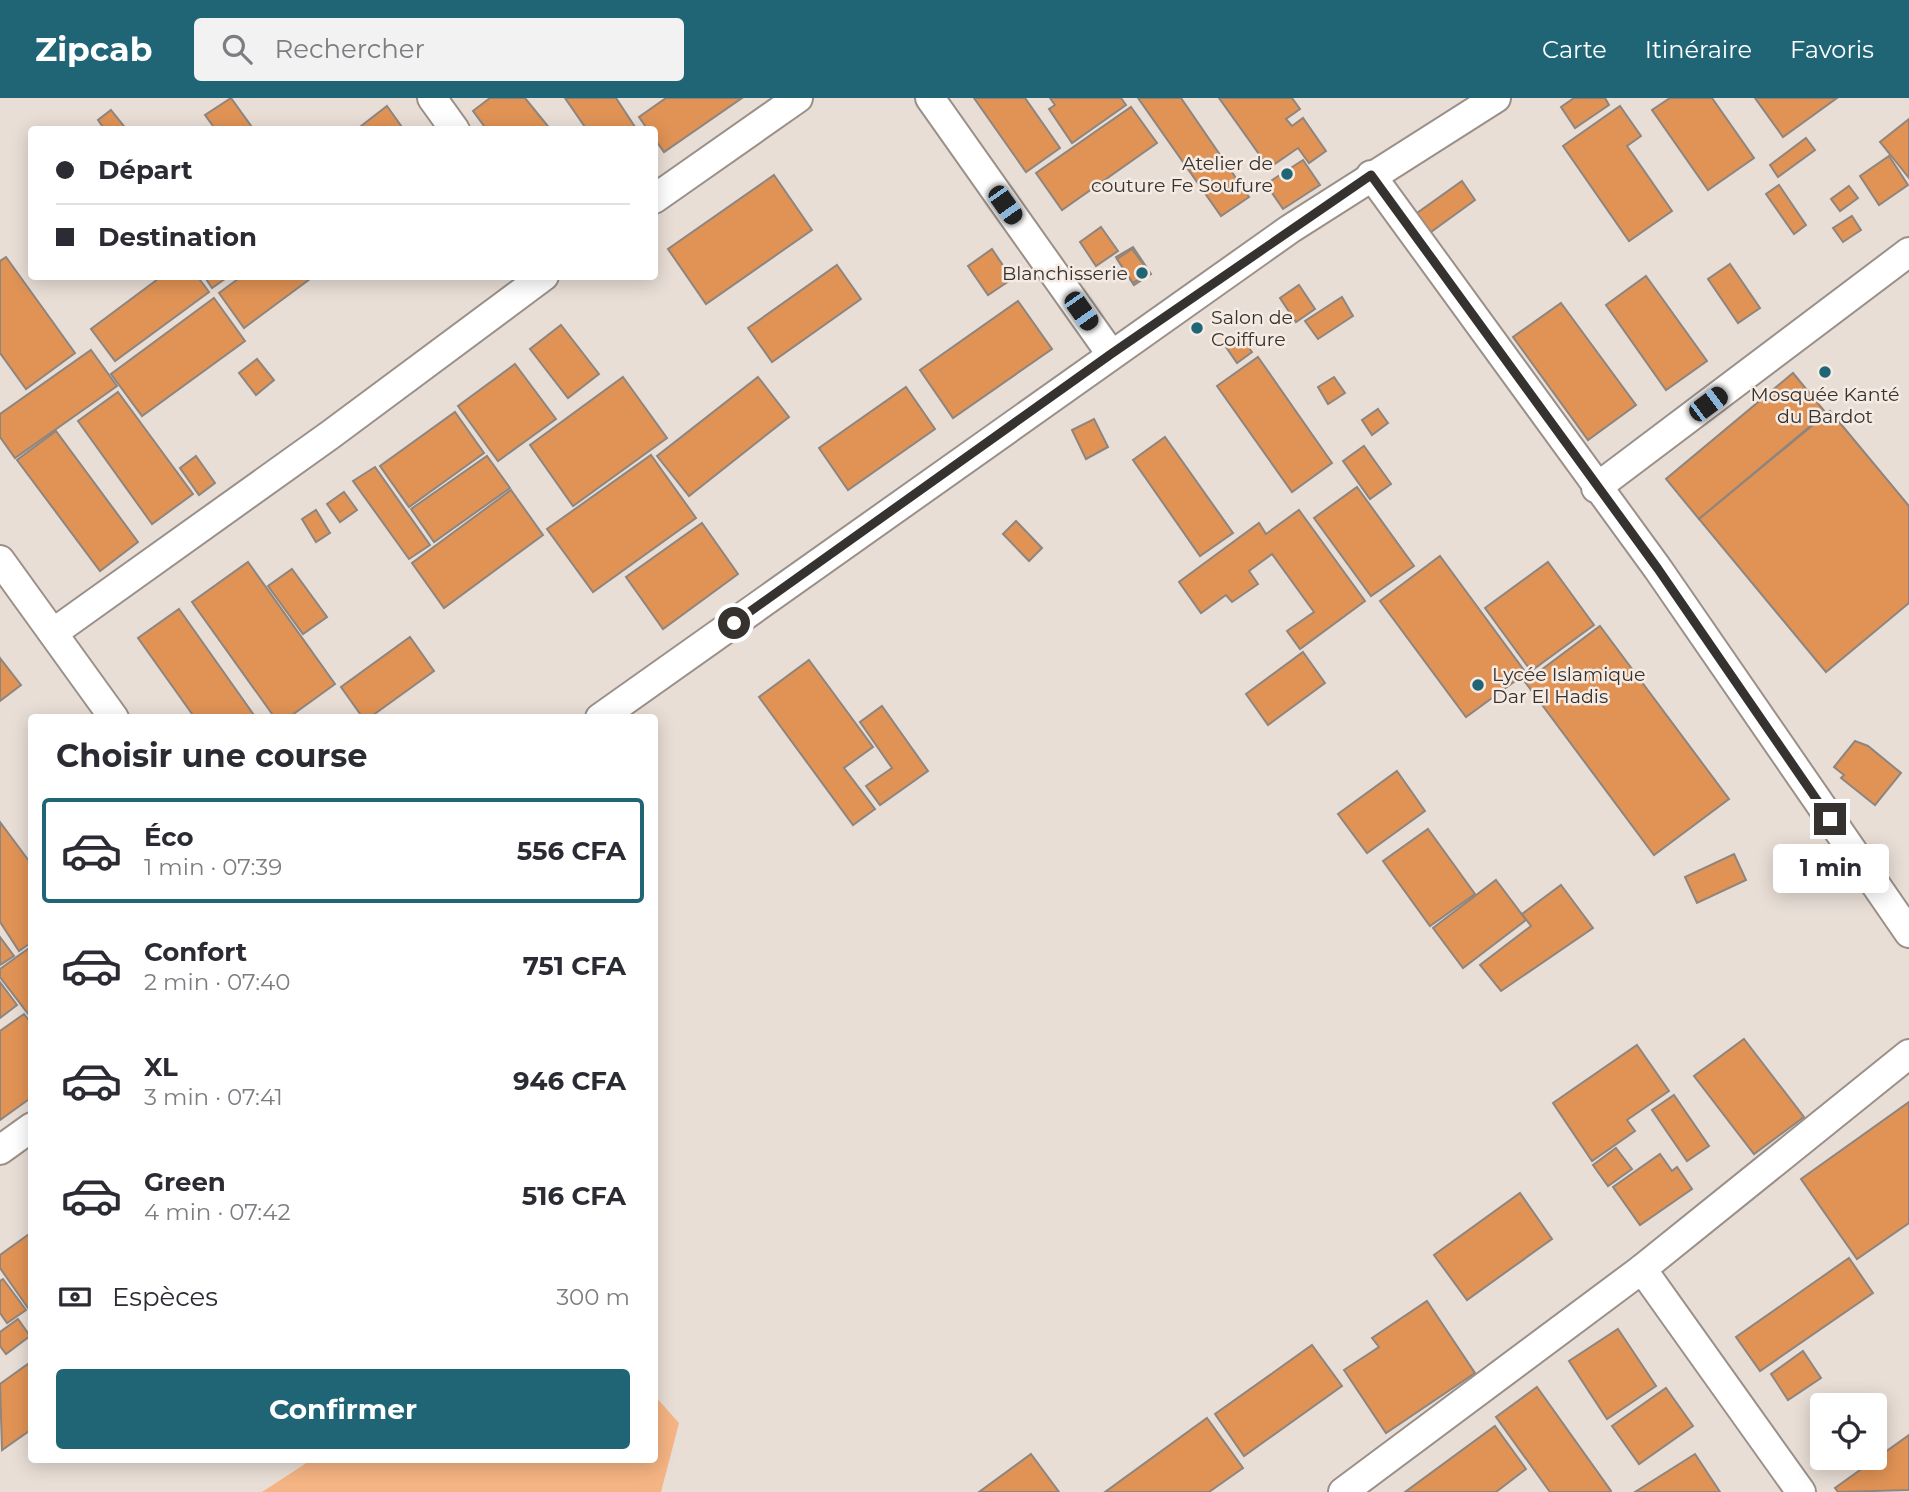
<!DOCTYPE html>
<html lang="fr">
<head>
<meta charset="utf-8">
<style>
  body { margin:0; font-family:Montserrat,sans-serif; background:#f2f2f3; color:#2b2b33; height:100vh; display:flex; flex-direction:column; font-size:26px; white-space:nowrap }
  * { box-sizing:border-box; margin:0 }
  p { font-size:23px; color:#7c7c81 }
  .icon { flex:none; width:38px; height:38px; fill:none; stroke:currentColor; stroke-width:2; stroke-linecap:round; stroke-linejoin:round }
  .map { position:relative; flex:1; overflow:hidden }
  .details { position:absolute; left:28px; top:616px; width:630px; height:749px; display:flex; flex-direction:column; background:#fff; border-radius:7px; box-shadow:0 4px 18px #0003 }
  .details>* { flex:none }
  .hud { position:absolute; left:28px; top:28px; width:630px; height:154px; border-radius:7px; box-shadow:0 4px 18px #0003; display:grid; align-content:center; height:154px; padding:0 28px; background:#fff }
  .controls { position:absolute; left:1810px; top:1295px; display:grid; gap:14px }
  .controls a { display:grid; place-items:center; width:77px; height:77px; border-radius:7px; background:#fff; box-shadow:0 4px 18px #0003; font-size:35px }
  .end { position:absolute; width:32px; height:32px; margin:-16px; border:9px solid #36322f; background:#fff; box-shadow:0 0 0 4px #fff }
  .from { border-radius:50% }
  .bubble { position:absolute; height:49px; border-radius:7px; background:#fff; box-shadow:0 4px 18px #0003; font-size:23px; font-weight:700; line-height:49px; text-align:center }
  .car { position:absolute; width:21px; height:42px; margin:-21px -10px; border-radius:9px; box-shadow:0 0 5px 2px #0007; background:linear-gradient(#222 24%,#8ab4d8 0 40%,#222 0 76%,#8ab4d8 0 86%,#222 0) }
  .hud b { display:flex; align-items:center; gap:24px; height:66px; font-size:26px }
  .hud b+b { border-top:2px solid #e1e1e2 }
  .hud i { width:18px; height:18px; background:#2b2b33 }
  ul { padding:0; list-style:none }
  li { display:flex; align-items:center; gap:21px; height:105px; margin:0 14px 10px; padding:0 14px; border:4px solid transparent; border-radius:7px }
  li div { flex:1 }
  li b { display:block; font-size:26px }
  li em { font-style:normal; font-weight:700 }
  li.on { border-color:#206576 }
  li>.icon { width:63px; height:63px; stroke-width:1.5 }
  h2 { padding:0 28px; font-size:32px; line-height:84px }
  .pay { display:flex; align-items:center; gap:18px; height:77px; padding:0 28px; font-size:26px }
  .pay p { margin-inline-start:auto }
  .cta { display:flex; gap:14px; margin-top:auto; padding:14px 28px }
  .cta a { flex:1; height:80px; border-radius:7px; background:#206576; color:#fff; font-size:28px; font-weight:700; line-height:80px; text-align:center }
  header { display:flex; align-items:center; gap:42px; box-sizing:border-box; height:98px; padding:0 35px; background:#206576; color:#fff }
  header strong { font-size:33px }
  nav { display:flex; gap:38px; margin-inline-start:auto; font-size:24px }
  .search { width:490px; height:63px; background:#f2f2f3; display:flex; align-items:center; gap:18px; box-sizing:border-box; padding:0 24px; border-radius:7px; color:#7c7c81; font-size:26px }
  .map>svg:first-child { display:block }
  .green { fill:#f5b483 }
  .building { fill:#e19355; stroke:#8e857e; stroke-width:2 }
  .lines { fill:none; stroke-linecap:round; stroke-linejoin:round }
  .minor-casing { stroke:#9a9089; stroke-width:32 }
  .minor { stroke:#fff; stroke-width:28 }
  .route { stroke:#36322f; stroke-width:9 }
  .poi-dot { fill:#206576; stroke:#f5ebe3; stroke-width:2.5 }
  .labels { text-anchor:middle; stroke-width:5; stroke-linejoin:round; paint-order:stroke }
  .poi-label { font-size:19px; fill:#36322f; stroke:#f5ebe3; text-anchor:end }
</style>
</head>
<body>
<header>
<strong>Zipcab</strong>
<div class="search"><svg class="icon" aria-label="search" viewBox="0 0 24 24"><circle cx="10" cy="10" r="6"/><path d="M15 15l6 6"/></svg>Rechercher</div>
<nav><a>Carte</a><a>Itinéraire</a><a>Favoris</a></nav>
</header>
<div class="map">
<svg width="1909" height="1394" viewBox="0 0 1909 1394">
  <rect width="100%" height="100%" fill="#e8ded6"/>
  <polygon class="green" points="655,1298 679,1325 661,1394 262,1394 311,1362 654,1362"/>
  <g class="building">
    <polygon points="231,0 254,32 216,32 205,17"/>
    <polygon points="490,0 525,0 551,32 487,32 473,13"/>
    <polygon points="565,0 616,0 637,32 587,32"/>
    <polygon points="666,0 742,0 664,54 654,40 654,32 648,32 639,19"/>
    <polygon points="974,0 1025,0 1060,50 1026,74"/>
    <polygon points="1050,0 1121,0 1126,7 1072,45 1049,11 1055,7"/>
    <polygon points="1138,0 1181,0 1249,99 1221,118"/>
    <polygon points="1219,0 1292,0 1300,11 1286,21 1292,28 1303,20 1326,53 1309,65 1298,50 1269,70"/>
    <polygon points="1574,0 1605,0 1609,7 1575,30 1561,9"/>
    <polygon points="1670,0 1712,0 1754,60 1708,92 1652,12"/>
    <polygon points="1755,0 1837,0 1783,39"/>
    <polygon points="387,8 404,32 356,32"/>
    <polygon points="1620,8 1641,38 1627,48 1672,113 1629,143 1563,48"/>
    <polygon points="1131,9 1157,45 1062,112 1036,75"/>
    <polygon points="111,12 127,32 105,32 98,22"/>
    <polygon points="1909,21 1909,80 1880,44"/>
    <polygon points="1806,40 1815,52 1778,79 1770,67"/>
    <polygon points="1889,58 1908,87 1879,107 1860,78"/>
    <polygon points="1303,62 1320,87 1283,111 1266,86"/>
    <polygon points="774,77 812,132 706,206 668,151"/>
    <polygon points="1462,83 1475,102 1424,139 1410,120"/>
    <polygon points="1779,87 1806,127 1794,136 1766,96"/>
    <polygon points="1849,88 1858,100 1840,113 1831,101"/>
    <polygon points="1852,118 1861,132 1843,144 1833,130"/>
    <polygon points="1101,129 1118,153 1096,168 1080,144"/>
    <polygon points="1133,149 1151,176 1134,187 1116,159"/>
    <polygon points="992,151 1012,181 988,197 968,168"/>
    <polygon points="1132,151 1149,174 1133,185 1117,161"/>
    <polygon points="6,159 75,255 26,291 0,255 0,163"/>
    <polygon points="1730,166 1760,210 1738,225 1708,181"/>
    <polygon points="837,167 861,201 772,264 748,230"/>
    <polygon points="162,178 197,178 209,194 115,263 91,231"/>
    <polygon points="204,178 229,178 212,190"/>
    <polygon points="242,178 314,178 244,230 219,195"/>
    <polygon points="1646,178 1707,263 1666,292 1606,207"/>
    <polygon points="1299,187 1315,211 1296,224 1280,200"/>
    <polygon points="1342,199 1353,218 1318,241 1305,223"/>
    <polygon points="214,200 245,243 142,318 111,276"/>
    <polygon points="1018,203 1052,251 953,320 920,272"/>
    <polygon points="1561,205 1636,307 1588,342 1513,239"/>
    <polygon points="561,227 599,276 568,300 530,251"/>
    <polygon points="1241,239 1252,254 1237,265 1226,249"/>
    <polygon points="91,252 117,288 15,360 0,339 0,316"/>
    <polygon points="1258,259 1332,365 1292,394 1217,288"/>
    <polygon points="257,261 274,282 256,297 239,275"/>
    <polygon points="515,266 556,321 498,363 458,308"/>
    <polygon points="1793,275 1826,315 1699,421 1666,381"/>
    <polygon points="623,279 667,340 573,408 530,347"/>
    <polygon points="758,279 789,319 689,398 657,358"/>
    <polygon points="1334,279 1345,295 1328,306 1318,289"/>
    <polygon points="906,289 935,331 848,392 819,350"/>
    <polygon points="118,294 193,396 152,426 78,323"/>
    <polygon points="1378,311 1388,325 1372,337 1362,322"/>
    <polygon points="1830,313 1909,408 1909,505 1826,574 1699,421"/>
    <polygon points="455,314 484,355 409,409 380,368"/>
    <polygon points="1094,321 1108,349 1086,361 1072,332"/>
    <polygon points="56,333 138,444 100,473 17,362"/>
    <polygon points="1165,339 1233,435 1200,458 1133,362"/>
    <polygon points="1364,348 1391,386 1370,401 1343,363"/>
    <polygon points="651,357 696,420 593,494 547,431"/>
    <polygon points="196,358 215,385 199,397 180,370"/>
    <polygon points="487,358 510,390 434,444 411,411"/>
    <polygon points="375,369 430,447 409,461 353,383"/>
    <polygon points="1357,389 1414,468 1371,498 1314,420"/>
    <polygon points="511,392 543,437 444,510 412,465"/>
    <polygon points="344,394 357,412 340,424 327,406"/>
    <polygon points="316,412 330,435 316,444 302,421"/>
    <polygon points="1299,412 1365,503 1300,551 1287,533 1314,514 1272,456 1249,473 1258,486 1232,504 1226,497 1201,515 1179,484 1259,425 1266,436"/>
    <polygon points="1016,423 1042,450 1029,463 1003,436"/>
    <polygon points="702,425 738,476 663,531 626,479"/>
    <polygon points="1440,458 1526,575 1466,619 1380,503"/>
    <polygon points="248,464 335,586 288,620 275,620 192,504"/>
    <polygon points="1548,464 1594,527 1531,573 1485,510"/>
    <polygon points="292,471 327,519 303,536 268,488"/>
    <polygon points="179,511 256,620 195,620 138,540"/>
    <polygon points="1600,528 1729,701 1654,757 1525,584"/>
    <polygon points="410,539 434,573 369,620 363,620 341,589"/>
    <polygon points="1303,554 1325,585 1268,627 1246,596"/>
    <polygon points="0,560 21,587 0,603"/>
    <polygon points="809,562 873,649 844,670 875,711 853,727 759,599"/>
    <polygon points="882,608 928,673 880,707 866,688 892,670 860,624"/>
    <polygon points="1855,643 1868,648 1901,675 1875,707 1841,680 1844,677 1834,669"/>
    <polygon points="1397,673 1425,713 1367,755 1338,716"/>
    <polygon points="0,724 32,767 32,844 19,853 0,824"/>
    <polygon points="1428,731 1475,796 1430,828 1383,763"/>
    <polygon points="1734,756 1746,782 1697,805 1685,779"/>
    <polygon points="1496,782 1526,822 1463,870 1433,830"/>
    <polygon points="1561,787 1593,830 1501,893 1480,867 1531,828 1522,816"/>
    <polygon points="0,839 14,858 0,867"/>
    <polygon points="32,848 32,921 0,879 0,871"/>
    <polygon points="0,884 17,907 0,920"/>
    <polygon points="24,916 32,926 32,999 0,1022 0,933"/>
    <polygon points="1744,941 1804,1019 1754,1056 1694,978"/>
    <polygon points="1637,947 1669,993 1627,1022 1635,1033 1592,1063 1553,1005"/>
    <polygon points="1674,997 1709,1048 1687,1063 1652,1012"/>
    <polygon points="1909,1004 1909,1125 1857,1161 1801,1081"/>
    <polygon points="1616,1050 1632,1071 1608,1088 1593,1067"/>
    <polygon points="1660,1056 1672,1073 1677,1069 1692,1091 1640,1127 1613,1089"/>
    <polygon points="1520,1095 1552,1141 1467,1202 1434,1157"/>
    <polygon points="32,1134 32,1208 28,1210 0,1170 0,1157"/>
    <polygon points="1849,1160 1873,1195 1760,1273 1736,1239"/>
    <polygon points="3,1181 26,1212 7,1225 0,1215 0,1183"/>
    <polygon points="1427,1203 1475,1275 1386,1335 1344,1272 1379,1249 1372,1240"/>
    <polygon points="18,1221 30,1238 6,1256 0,1248 0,1234"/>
    <polygon points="1618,1231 1656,1288 1607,1321 1569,1263"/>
    <polygon points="1312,1247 1342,1288 1244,1358 1215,1316"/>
    <polygon points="1803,1253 1821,1280 1788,1302 1771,1276"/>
    <polygon points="32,1263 32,1331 2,1352 0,1286"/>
    <polygon points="1537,1289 1611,1393 1610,1394 1550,1394 1496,1319"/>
    <polygon points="1666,1290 1693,1328 1639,1366 1612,1328"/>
    <polygon points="1207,1320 1243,1370 1209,1394 1105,1394"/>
    <polygon points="1495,1328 1526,1371 1496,1394 1405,1394"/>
    <polygon points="1909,1337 1909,1392 1838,1394 1835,1390"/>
    <polygon points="1031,1356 1059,1394 979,1394"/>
    <polygon points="1695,1356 1720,1394 1635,1394"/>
  </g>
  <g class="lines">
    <g class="minor-casing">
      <g id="minor">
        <polyline points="432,0 455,32"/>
        <polyline points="930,0 1111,256"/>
        <polyline points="1371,77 1658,471 1909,835"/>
        <polyline points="654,101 798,0"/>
        <polyline points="1596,390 1909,154"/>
        <polyline points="0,462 114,620"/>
        <polyline points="53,535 330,337 544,178"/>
        <polyline points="600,620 1290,131 1496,0"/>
        <polyline points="0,1052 32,1029"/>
        <polyline points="1642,1171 1801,1394"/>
        <polyline points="1343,1394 1642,1171 1909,956"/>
      </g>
    </g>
    <use href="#minor" class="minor"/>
  </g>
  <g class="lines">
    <polyline class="route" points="734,525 1111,256 1371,77 1658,471 1830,721"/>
  </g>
  <g class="poi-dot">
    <circle cx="1287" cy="76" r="7"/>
    <circle cx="1142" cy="175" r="7"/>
    <circle cx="1197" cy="230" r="7"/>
    <circle cx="1825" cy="274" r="7"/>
    <circle cx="1478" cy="587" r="7"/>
  </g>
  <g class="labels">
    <g class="poi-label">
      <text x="1273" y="72">Atelier de<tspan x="1273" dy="22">couture Fe Soufure</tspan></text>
      <text x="1128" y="182">Blanchisserie</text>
      <text x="1211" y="226" text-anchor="start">Salon de<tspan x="1211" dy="22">Coiffure</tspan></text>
      <text x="1825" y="303" text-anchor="middle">Mosquée Kanté<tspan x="1825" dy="22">du Bardot</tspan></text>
      <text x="1492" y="583" text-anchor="start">Lycée Islamique<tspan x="1492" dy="22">Dar El Hadis</tspan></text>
    </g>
  </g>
</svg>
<div class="controls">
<a><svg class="icon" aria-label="locate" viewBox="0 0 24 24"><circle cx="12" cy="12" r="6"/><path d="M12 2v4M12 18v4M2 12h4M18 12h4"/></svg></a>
</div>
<i class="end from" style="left:734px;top:525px"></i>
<i class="end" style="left:1830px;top:721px"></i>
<div class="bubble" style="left:1773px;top:746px;width:116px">1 min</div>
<i class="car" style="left:1005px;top:107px;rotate:145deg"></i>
<i class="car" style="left:1081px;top:213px;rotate:145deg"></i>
<i class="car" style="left:1708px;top:306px;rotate:53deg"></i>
<div class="hud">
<b><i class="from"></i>Départ</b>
<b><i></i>Destination</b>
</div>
<section class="details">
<h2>Choisir une course</h2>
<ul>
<li class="on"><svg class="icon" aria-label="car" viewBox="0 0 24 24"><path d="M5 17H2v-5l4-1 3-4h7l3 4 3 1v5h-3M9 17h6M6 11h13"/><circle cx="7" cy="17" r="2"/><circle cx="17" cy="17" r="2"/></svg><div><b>Éco</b><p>1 min · 07:39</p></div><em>556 CFA</em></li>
<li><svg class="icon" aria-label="car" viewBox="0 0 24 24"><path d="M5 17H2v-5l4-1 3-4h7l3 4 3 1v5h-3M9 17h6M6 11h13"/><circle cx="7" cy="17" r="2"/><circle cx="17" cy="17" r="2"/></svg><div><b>Confort</b><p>2 min · 07:40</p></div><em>751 CFA</em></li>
<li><svg class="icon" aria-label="car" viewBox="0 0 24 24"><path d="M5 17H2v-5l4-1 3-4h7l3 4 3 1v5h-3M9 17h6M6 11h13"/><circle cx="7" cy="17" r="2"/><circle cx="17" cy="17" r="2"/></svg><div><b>XL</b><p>3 min · 07:41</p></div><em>946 CFA</em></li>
<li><svg class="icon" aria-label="car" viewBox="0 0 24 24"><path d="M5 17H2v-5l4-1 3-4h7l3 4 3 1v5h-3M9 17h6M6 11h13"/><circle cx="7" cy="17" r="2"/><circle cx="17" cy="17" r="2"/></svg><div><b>Green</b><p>4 min · 07:42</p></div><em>516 CFA</em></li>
</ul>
<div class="pay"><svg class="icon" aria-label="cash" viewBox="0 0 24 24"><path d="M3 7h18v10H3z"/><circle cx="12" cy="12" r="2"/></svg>Espèces<p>300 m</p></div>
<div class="cta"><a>Confirmer</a></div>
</section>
</div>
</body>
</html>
